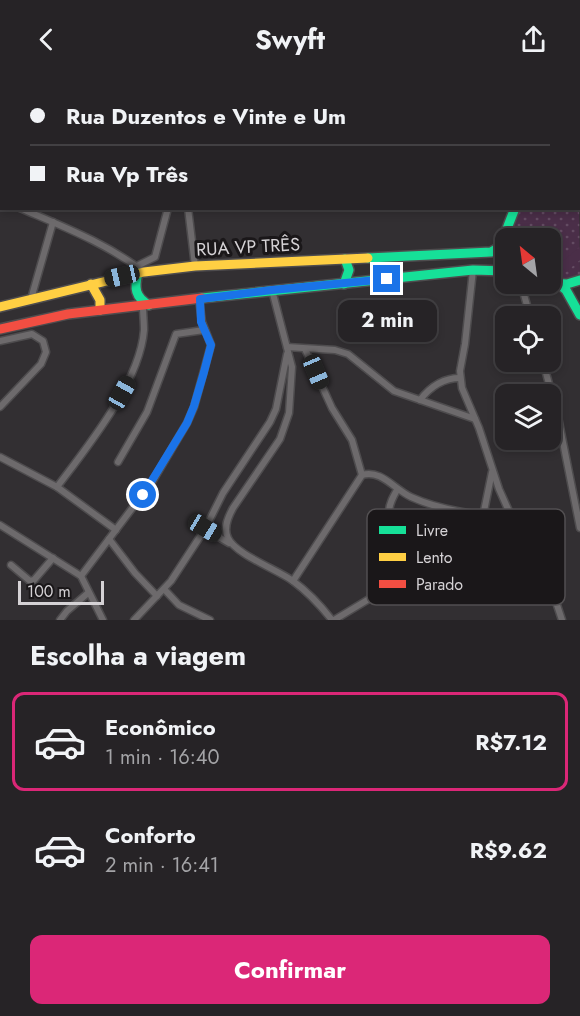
<!DOCTYPE html>
<html lang="pt">
<head>
<meta charset="utf-8">
<style>
  body { margin:0; font-family:Jost,sans-serif; background:#322f32; color:#f1f3f6; height:100vh; display:flex; flex-direction:column; font-size:22px; white-space:nowrap }
  * { box-sizing:border-box; margin:0 }
  p { font-size:20px; color:#a4a4a7 }
  .icon { flex:none; width:33px; height:33px; fill:none; stroke:currentColor; stroke-width:2; stroke-linecap:round; stroke-linejoin:round }
  .map { position:relative; height:542px; overflow:hidden }
  .sheet { display:flex; flex-direction:column; background:#262326; flex:1 }
  .sheet>* { flex:none }
  .top-card { position:absolute; left:0px; top:0px; width:580px; height:132px; box-shadow:0 3px 9px #0003,0 0 0 2px #424043; display:grid; align-content:center; height:132px; padding:0 30px; background:#262326 }
  .needle { width:39px; rotate:331deg }
  .fabs { position:absolute; left:495px; top:150px; display:grid; gap:12px }
  .fabs a { display:grid; place-items:center; width:66px; height:66px; border-radius:12px; background:#262326; box-shadow:0 3px 9px #0003,0 0 0 2px #424043; font-size:30px }
  .scale { position:absolute; left:18px; bottom:15px; width:86px; box-sizing:border-box; padding-left:6px; border:3px solid #d5d2d5; border-top:0; font-size:16px; line-height:21px; white-space:nowrap; color:#d5d2d5; -webkit-text-stroke:4px #1a1719; paint-order:stroke }
  .end { position:absolute; width:27px; height:27px; margin:-14px; border:8px solid #1a73e8; background:#fff; box-shadow:0 0 0 3px #fff }
  .from { border-radius:50% }
  .bubble { position:absolute; height:42px; border-radius:12px; background:#262326; box-shadow:0 3px 9px #0003,0 0 0 2px #424043; font-size:20px; font-weight:700; line-height:42px; text-align:center }
  .car { position:absolute; width:18px; height:36px; margin:-18px -9px; border-radius:8px; box-shadow:0 0 4px 2px #0007; background:linear-gradient(#222 24%,#8ab4d8 0 40%,#222 0 76%,#8ab4d8 0 86%,#222 0) }
  .top-card b { display:flex; align-items:center; gap:21px; height:57px; font-size:22px }
  .top-card b+b { border-top:2px solid #424043 }
  .top-card i { width:15px; height:15px; background:#f1f3f6 }
  ul { padding:0; list-style:none }
  li { display:flex; align-items:center; gap:18px; height:99px; margin:0 12px 9px; padding:0 18px; border:3px solid transparent; border-radius:12px }
  li div { flex:1 }
  li b { display:block; font-size:22px }
  li em { font-style:normal; font-weight:700 }
  li.selected { border-color:#db2777 }
  li>.icon { width:54px; height:54px; stroke-width:1.5 }
  h2 { padding:0 30px; font-size:27px; line-height:72px }
  .primary-button { display:flex; gap:12px; margin-top:auto; padding:12px 30px }
  .primary-button a { flex:1; height:69px; border-radius:12px; background:#db2777; color:#fff; font-size:24px; font-weight:700; line-height:69px; text-align:center }
  header { display:flex; justify-content:space-between; align-items:center; height:78px; padding:0 30px; background:#262326; font-size:27px; font-weight:700 }
  .map>svg:first-child { display:block }
  .park { fill:url(#park-dots) }
  .garden { fill:#4a2e48 }
  .lines { fill:none; stroke-linecap:round; stroke-linejoin:round }
  .street-casing { stroke:#4e4c4e; stroke-width:9 }
  .fast-casing { stroke:#4e4c4e; stroke-width:12 }
  .slow-casing { stroke:#4e4c4e; stroke-width:12 }
  .jam-casing { stroke:#4e4c4e; stroke-width:12 }
  .street { stroke:#6d6a6c; stroke-width:6 }
  .fast { stroke:#16e098; stroke-width:9 }
  .slow { stroke:#ffcf43; stroke-width:9 }
  .jam { stroke:#f24e42; stroke-width:9 }
  .route { stroke:#1a73e8; stroke-width:8 }
  .labels { text-anchor:middle; stroke-width:6; stroke-linejoin:round; paint-order:stroke }
  .street-label { font-size:18px; fill:#d5d2d5; stroke:#1a1719 }
  .key { fill:#1a1719; stroke:#524f51; stroke-width:1.5 }
  .key-label { font-size:16px; fill:#d5d2d5 }
</style>
</head>
<body>
<header><svg class="icon" aria-label="back" viewBox="0 0 24 24"><path d="M15 5l-7 7 7 7"/></svg>Swyft<svg class="icon" aria-label="share" viewBox="0 0 24 24"><path d="M12 15V3M7 8l5-5 5 5M5 13v7h14v-7"/></svg></header>
<div class="map">
<svg width="580" height="542" viewBox="0 0 580 542">
  <defs>
    <pattern id="park-dots" width="8" height="8" patternUnits="userSpaceOnUse" patternTransform="scale(1.5)"><rect width="8" height="8" fill="#4a2e48"/><path d="M2 2h.1M6 6h.1" fill="none" stroke="#634b62" stroke-width="1.8" stroke-linecap="round"/></pattern>
  </defs>
  <rect width="100%" height="100%" fill="#322f32"/>
  <polygon class="park" points="579,117 580,198 569,203 551,202 550,160 506,160 517,131 579,130"/>
  <polygon class="garden" points="580,169 580,182 566,194 559,186"/>
  <g class="lines">
    <g class="street-casing">
      <g id="street">
        <polyline points="90,0 95,2"/>
        <polyline points="171,0 172,2"/>
        <polyline points="438,0 440,2"/>
        <polyline points="115,2 122,0"/>
        <polyline points="307,2 311,0"/>
        <polyline points="523,2 526,0"/>
        <polyline points="0,40 2,40"/>
        <polyline points="579,41 580,40"/>
        <polyline points="0,122 2,123"/>
        <path d="M 20,130 C 64,149 106,165 144,194"/>
        <polyline points="188,130 195,188"/>
        <polyline points="137,188 155,179 168,130"/>
        <polyline points="473,192 465,266 460,293 462,310 479,350 499,411 512,440 555,521 562,542"/>
        <polyline points="521,206 530,238"/>
        <path d="M 272,212 L 292,289 L 289,335 L 280,361 L 233,430 C 228,439 223,450 228,460 C 235,476 278,492 293,503 C 308,514 321,528 332,542"/>
        <polyline points="31,221 53,144"/>
        <polyline points="0,263 32,256 43,263 46,274 41,286 0,329"/>
        <polyline points="287,269 335,272 348,276 394,313 475,341"/>
        <polyline points="305,271 332,330 352,362 362,397"/>
        <polyline points="543,284 558,339 580,450"/>
        <path d="M 420,322 C 430,309 443,300 460,300"/>
        <polyline points="0,379 57,409 116,452"/>
        <polyline points="118,384 147,334 176,256 204,252"/>
        <path d="M 57,409 C 88,368 140,304 144,252 C 144,244 143,236 143,228"/>
        <path d="M 397,412 C 393,419 389,426 389,434 C 386,460 412,476 402,504"/>
        <polyline points="483,438 492,394"/>
        <polyline points="0,447 81,498 103,542"/>
        <polyline points="205,451 229,465"/>
        <polyline points="109,461 135,495 157,518"/>
        <polyline points="11,487 30,503 34,502 53,480"/>
        <polyline points="81,498 152,404 187,345 194,329 211,267 202,244 199,221"/>
        <path d="M 293,503 L 362,397 C 381,391 394,411 411,419 C 442,433 478,437 512,440"/>
        <polyline points="164,511 179,527 210,542"/>
        <polyline points="60,542 67,533 88,515"/>
        <polyline points="134,542 171,503 205,451 223,415 270,344 276,331 287,276"/>
        <polyline points="334,542 389,509 402,504 459,506 503,502 537,490"/>
      </g>
    </g>
    <g class="fast-casing">
      <g id="fast">
        <polyline points="368,180 491,174 500,169"/>
        <path d="M 506,186 C 498,166 508,149 515,130"/>
        <path d="M 138,195 C 134,210 135,219 149,227"/>
        <polyline points="550,205 567,206 580,202"/>
        <polyline points="344,206 349,192 345,181"/>
        <polyline points="559,206 566,212 580,237"/>
        <polyline points="202,220 473,192 506,193"/>
      </g>
    </g>
    <g class="slow-casing">
      <g id="slow">
        <polyline points="462,0 464,2"/>
        <polyline points="91,206 100,222 100,232"/>
        <polyline points="0,229 144,194 195,188 368,180"/>
      </g>
    </g>
    <g class="jam-casing">
      <g id="jam">
        <polyline points="488,0 490,2"/>
        <polyline points="579,110 580,111"/>
        <polyline points="0,251 68,236 202,220"/>
      </g>
    </g>
    <use href="#street" class="street"/>
    <use href="#fast" class="fast"/>
    <use href="#slow" class="slow"/>
    <use href="#jam" class="jam"/>
  </g>
  <g class="lines">
    <polyline class="route" points="143,417 187,345 194,328 204,294 211,267 201,244 200,221 272,212 387,201"/>
  </g>
  <g class="labels">
    <g class="street-label">
      <text transform="translate(248 169) rotate(-3)" y="6">RUA VP TRÊS</text>
    </g>
  </g>
  <rect x="367" y="431" width="198" height="96" rx="9" class="key"/>
  <rect x="379" y="448" width="27" height="8" fill="#16e098"/>
  <rect x="379" y="475" width="27" height="8" fill="#ffcf43"/>
  <rect x="379" y="502" width="27" height="8" fill="#f24e42"/>
  <g class="key-label">
    <text x="416" y="458">Livre</text>
    <text x="416" y="485">Lento</text>
    <text x="416" y="512">Parado</text>
  </g>
</svg>
<div class="fabs">
<a><svg class="needle" viewBox="-14 -14 28 28"><path d="M0-13l5 13h-10z" fill="#e53935"/><path d="M0 13l5-13h-10z" fill="#a4a4a7"/></svg></a>
<a><svg class="icon" aria-label="locate" viewBox="0 0 24 24"><circle cx="12" cy="12" r="6"/><path d="M12 2v4M12 18v4M2 12h4M18 12h4"/></svg></a>
<a><svg class="icon" aria-label="layers" viewBox="0 0 24 24"><path d="M12 4l9 5-9 5-9-5zM3 14l9 5 9-5"/></svg></a>
</div>
<div class="scale">100 m</div>
<i class="end from" style="left:143px;top:417px"></i>
<i class="end" style="left:387px;top:201px"></i>
<div class="bubble" style="left:338px;top:222px;width:99px">2 min</div>
<i class="car" style="left:122px;top:198px;rotate:257deg"></i>
<i class="car" style="left:316px;top:294px;rotate:157deg"></i>
<i class="car" style="left:122px;top:315px;rotate:29deg"></i>
<i class="car" style="left:205px;top:450px;rotate:121deg"></i>
<div class="top-card">
<b><i class="from"></i>Rua Duzentos e Vinte e Um</b>
<b><i></i>Rua Vp Três</b>
</div>
</div>
<section class="sheet">
<h2>Escolha a viagem</h2>
<ul>
<li class="selected"><svg class="icon" aria-label="car" viewBox="0 0 24 24"><path d="M5 17H2v-5l4-1 3-4h7l3 4 3 1v5h-3M9 17h6M6 11h13"/><circle cx="7" cy="17" r="2"/><circle cx="17" cy="17" r="2"/></svg><div><b>Econômico</b><p>1 min · 16:40</p></div><em>R$7.12</em></li>
<li><svg class="icon" aria-label="car" viewBox="0 0 24 24"><path d="M5 17H2v-5l4-1 3-4h7l3 4 3 1v5h-3M9 17h6M6 11h13"/><circle cx="7" cy="17" r="2"/><circle cx="17" cy="17" r="2"/></svg><div><b>Conforto</b><p>2 min · 16:41</p></div><em>R$9.62</em></li>
</ul>
<div class="primary-button"><a>Confirmar</a></div>
</section>
</body>
</html>
